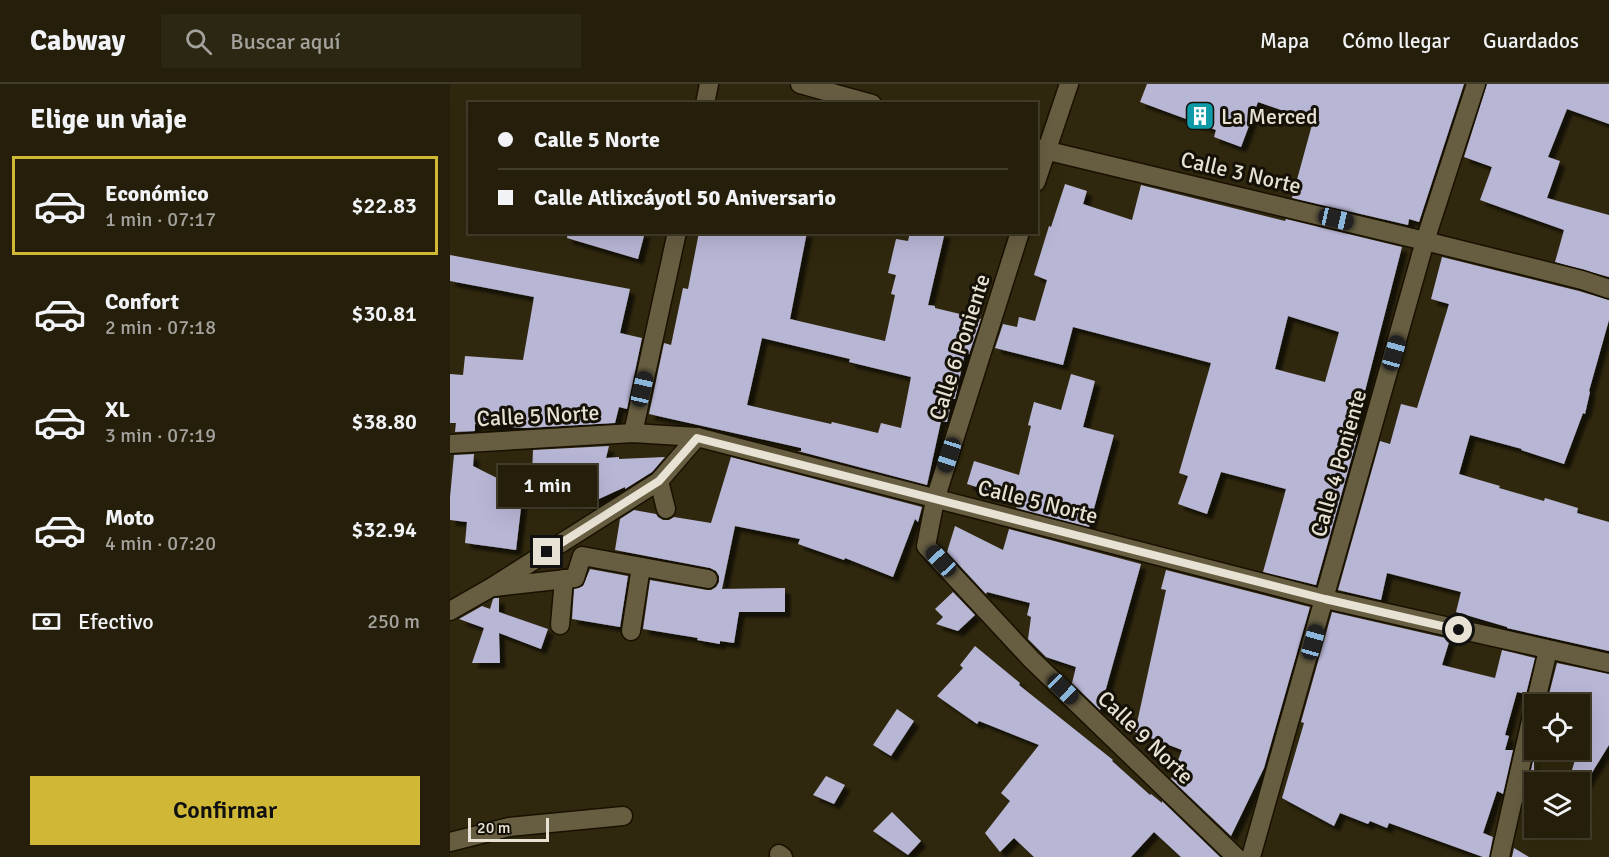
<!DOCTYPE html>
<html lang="es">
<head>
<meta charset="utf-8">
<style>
  body { margin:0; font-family:Signika,sans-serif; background:#2c2713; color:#f1f3f6; height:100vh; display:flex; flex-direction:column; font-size:22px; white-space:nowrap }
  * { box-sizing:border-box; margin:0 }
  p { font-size:20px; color:#a3a29c }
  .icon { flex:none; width:33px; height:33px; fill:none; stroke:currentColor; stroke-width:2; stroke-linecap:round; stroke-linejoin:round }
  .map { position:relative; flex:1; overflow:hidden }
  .sheet { display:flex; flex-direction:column; background:#241e0a; width:450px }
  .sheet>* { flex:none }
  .guide { position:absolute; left:18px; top:18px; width:570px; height:132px; border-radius:0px; box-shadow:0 6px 24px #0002,0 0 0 2px #413c2b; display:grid; align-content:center; height:132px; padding:0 30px; background:#241e0a }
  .controls { position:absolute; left:1074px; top:610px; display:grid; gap:12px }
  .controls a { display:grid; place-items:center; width:66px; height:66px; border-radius:0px; background:#241e0a; box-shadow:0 6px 24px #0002,0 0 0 2px #413c2b; font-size:30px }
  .scale { position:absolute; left:18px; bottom:15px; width:81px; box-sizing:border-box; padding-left:6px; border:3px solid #e7e2d3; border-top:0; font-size:16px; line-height:21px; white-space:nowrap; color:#e7e2d3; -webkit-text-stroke:4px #151107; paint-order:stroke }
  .end { position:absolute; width:27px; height:27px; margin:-14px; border:8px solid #e7e2d3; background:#111; box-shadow:0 0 0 3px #111 }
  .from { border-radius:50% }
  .bubble { position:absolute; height:42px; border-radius:0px; background:#241e0a; box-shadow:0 6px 24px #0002,0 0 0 2px #413c2b; font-size:20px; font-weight:600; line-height:42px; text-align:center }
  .car { position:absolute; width:18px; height:36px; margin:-18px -9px; border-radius:8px; box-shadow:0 0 4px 2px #0007; background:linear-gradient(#222 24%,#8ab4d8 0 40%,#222 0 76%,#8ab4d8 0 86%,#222 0) }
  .guide b { display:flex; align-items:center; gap:21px; height:57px; font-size:22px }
  .guide b+b { border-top:2px solid #413c2b }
  .guide i { width:15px; height:15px; background:#f1f3f6 }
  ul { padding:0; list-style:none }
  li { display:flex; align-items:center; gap:18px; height:99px; margin:0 12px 9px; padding:0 18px; border:3px solid transparent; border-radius:0px }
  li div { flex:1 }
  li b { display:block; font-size:22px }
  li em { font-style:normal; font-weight:600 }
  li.on { border-color:#d0b836 }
  li>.icon { width:54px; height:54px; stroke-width:1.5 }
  h2 { padding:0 30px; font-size:27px; line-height:72px }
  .pay { display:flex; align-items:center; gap:15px; height:66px; padding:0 30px; font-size:22px }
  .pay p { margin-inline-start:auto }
  .button { display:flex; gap:12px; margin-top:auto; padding:12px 30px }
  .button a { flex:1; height:69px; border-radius:0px; background:#d0b836; color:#111; font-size:24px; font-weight:600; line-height:69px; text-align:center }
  header { display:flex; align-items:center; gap:36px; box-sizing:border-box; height:84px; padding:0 30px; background:#241e0a; border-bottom:2px solid #413c2b }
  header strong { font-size:28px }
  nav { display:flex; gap:33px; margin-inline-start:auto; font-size:21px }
  .search { width:420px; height:54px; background:#2c2713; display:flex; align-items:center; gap:15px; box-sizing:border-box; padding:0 21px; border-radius:0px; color:#a3a29c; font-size:22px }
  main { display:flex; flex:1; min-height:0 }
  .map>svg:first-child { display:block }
  .building { fill:#b8b6d5; fill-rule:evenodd; filter:url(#shadow) }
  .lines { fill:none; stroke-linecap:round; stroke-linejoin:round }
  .minor-casing { stroke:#181100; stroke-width:21 }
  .minor { stroke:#675e42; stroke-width:18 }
  .route { stroke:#e7e2d3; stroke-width:8 }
  .labels { text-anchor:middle; stroke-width:6; stroke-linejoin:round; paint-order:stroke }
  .poi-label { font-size:22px; fill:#e7e2d3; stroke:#151107; text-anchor:start }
  .street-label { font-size:22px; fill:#e7e2d3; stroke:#151107 }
</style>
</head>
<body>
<header>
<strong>Cabway</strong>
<div class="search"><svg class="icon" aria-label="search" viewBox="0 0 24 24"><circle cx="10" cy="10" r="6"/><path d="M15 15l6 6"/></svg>Buscar aquí</div>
<nav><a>Mapa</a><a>Cómo llegar</a><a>Guardados</a></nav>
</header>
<main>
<section class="sheet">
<h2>Elige un viaje</h2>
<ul>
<li class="on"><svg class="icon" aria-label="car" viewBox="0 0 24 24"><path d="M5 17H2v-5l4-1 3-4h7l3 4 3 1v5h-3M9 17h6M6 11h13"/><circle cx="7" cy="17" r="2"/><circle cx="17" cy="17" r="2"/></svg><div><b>Económico</b><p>1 min · 07:17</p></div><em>$22.83</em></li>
<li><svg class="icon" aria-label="car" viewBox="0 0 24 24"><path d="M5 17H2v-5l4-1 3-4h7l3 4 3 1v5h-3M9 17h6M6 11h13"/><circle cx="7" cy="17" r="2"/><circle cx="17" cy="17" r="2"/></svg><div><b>Confort</b><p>2 min · 07:18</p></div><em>$30.81</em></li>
<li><svg class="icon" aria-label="car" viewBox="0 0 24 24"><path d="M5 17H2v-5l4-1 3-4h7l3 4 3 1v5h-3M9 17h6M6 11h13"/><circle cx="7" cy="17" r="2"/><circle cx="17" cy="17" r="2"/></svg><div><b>XL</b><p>3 min · 07:19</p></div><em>$38.80</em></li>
<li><svg class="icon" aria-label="car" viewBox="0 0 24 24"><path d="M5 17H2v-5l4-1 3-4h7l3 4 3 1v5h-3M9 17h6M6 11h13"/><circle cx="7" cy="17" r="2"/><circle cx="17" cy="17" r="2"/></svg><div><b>Moto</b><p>4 min · 07:20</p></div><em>$32.94</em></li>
</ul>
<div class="pay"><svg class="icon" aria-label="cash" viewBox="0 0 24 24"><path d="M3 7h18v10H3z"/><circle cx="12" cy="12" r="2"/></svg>Efectivo<p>250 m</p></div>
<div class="button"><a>Confirmar</a></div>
</section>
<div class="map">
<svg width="1159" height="773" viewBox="0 0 1159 773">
  <defs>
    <filter id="shadow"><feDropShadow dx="5.5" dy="5.5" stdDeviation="1.5" flood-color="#0009"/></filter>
  </defs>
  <rect width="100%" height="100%" fill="#30280e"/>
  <g class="building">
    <polygon points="697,0 1014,0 969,138 959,135 958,141 842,114 863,37 808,18 791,63 764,53 766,46 690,18"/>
    <polygon points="1037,0 1159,0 1159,40 1117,25 1098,73 1110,77 1097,114 1159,131 1159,193 1105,178 1114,146 1030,116 1042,83 1014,73"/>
    <path d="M 615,100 L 637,107 L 633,120 L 682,136 L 691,101 L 835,137 L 836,135 L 952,163 L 904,350 L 908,351 L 866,501 L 813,488 L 836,405 L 771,388 L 757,430 L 728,420 L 738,392 L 729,389 L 761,279 L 623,243 L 613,281 L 545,264 L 553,240 L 567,243 L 569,233 L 585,237 L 597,196 L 584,191 L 599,142 L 601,143 ZM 838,232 L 889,248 L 875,298 L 825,285 Z"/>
    <polygon points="118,148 195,148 188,175 117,154"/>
    <path d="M 249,148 L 357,148 L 340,235 L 435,257 L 445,211 L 441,210 L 446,191 L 438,189 L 446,155 L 458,157 L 460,148 L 495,148 L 478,221 L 485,222 L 485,224 L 531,235 L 519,270 L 515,269 L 505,315 L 502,315 L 497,338 L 491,337 L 477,401 L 348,367 L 351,367 L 351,364 L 199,330 L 214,259 L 221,261 L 233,204 L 238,205 ZM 312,254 L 400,275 L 399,278 L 461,293 L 451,344 L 431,339 L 428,349 L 382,338 L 381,340 L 297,321 Z"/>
    <polygon points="0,171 180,205 170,249 192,254 177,325 169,323 165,339 75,344 25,340 25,347 5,348 6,339 0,339 0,290 13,291 15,272 73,276 84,213 0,197"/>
    <polygon points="992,173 1129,207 1159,216 1159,236 1139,307 1140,308 1135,330 1133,329 1114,380 1071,366 1072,365 1020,351 1009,390 1050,402 1049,404 1094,417 1095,414 1128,424 1127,429 1159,438 1159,567 1057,544 1057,543 1006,528 1011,508 937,489 931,516 888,506 930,357 940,360 951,320 967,324 999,220 981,215"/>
    <polygon points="621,290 645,297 633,343 664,351 639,443 566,424 568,416 517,400 524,377 569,391 581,342 578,341 584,318 611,326"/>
    <polygon points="159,362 156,374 169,373 169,375 215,373 202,388 175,405 175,403 138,420 81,417 83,366"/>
    <polygon points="24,370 23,382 73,407 66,466 15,459 17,438 0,436 0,413 4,371"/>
    <polygon points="281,373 472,423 468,438 465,435 443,493 395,474 394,476 348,460 350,455 285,442 272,505 335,504 335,528 289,528 284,559 270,557 270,560 247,556 248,554 193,545 200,496 257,506 261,506 266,503 269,498 269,492 266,487 260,484 165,466 170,435 184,426 206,430 208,433 213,436 219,436 224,433 261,439"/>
    <polygon points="505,442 553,466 559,445 691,480 650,626 622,599 626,583 596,573 578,555 581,533 577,531 580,519 537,508 536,510 497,468"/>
    <polygon points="140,485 178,492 170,543 122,535 124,505 133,502"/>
    <polygon points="716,486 860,523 814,684 781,752 721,695 732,666 685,648 716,506 711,505"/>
    <polygon points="503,508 525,531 508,547 486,540 493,533 485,525"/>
    <polygon points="45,514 49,514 49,528 98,545 91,565 49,549 50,579 22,579 34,544 9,535 32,522 40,525 43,515"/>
    <polygon points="882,528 1000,555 992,581 1045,594 1052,566 1085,574 1076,610 1067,608 1055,651 1059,652 1055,666 1063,666 1053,710 1047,707 1033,749 1043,753 1039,773 1033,773 939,739 937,744 920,737 918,740 890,729 884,742 832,714 854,639 851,638"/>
    <polygon points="525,562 570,599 569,601 663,676 662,677 700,711 701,710 712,719 712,717 770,773 731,773 704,748 681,773 584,773 564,754 550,768 535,749 560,717 551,709 589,661 529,637 527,640 487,612 513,584 510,581"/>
    <polygon points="1107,579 1159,590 1159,661 1130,708 1130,699 1118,699 1128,666 1130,666 1142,621 1098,614"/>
    <polygon points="447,625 464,637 441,672 423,661"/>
    <polygon points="1084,672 1084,724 1074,719"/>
    <polygon points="376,692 395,701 384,720 363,711"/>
    <polygon points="442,728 471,757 458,771 423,747"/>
    <polygon points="1064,764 1079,773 1062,773"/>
  </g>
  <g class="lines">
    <g class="minor-casing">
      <g id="minor">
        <polyline points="350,0 422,20"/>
        <polyline points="255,20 259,0"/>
        <polyline points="586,64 975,157 1132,196 1159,205"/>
        <polyline points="586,98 619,0"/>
        <polyline points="570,148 485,416 476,462 581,575 786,773"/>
        <polyline points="183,349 227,148"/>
        <polyline points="0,360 183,349 247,353 875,515 1159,579"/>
        <polyline points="209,397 216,425"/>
        <polyline points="45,503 125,494 132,472 258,495"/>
        <polyline points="0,527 42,503 209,397 247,353"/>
        <polyline points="110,541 114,495"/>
        <polyline points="181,547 191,483"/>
        <polyline points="1085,621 1098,566"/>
        <polyline points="0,758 59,743 173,732"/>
        <polyline points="329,770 333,773"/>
        <polyline points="801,773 975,157 1026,0"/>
        <polyline points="1050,773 1084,623"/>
      </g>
    </g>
    <use href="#minor" class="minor"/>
  </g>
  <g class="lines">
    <polyline class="route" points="97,468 209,397 247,354 875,515 1009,546"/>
  </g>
  <defs>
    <g id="building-square" transform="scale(1.5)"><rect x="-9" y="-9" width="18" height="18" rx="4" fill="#0f9aa8" stroke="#151107"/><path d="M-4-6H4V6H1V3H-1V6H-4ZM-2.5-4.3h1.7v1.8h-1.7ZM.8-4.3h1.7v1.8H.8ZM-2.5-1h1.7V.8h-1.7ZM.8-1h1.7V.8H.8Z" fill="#fff"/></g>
  </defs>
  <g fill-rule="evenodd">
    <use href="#building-square" x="750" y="32"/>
  </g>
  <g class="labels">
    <g class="poi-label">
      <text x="771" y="40">La Merced</text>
    </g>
    <g class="street-label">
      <text transform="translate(791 88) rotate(13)" y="8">Calle 3 Norte</text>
      <text transform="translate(509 263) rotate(-72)" y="8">Calle 6 Poniente</text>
      <text transform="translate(88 331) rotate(-3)" y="8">Calle 5 Norte</text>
      <text transform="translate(888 379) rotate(-74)" y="8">Calle 4 Poniente</text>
      <text transform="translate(588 417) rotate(14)" y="8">Calle 5 Norte</text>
      <text transform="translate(696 653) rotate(44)" y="8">Calle 9 Norte</text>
    </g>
  </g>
</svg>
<div class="controls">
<a><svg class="icon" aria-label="locate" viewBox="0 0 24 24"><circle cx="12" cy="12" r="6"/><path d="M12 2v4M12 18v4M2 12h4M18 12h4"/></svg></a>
<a><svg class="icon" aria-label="layers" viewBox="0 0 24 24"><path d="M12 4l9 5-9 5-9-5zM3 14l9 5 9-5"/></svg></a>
</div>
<div class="scale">20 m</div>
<i class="end from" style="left:1009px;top:546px"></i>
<i class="end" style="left:97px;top:468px"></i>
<div class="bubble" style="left:48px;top:381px;width:99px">1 min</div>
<i class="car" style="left:886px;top:135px;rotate:103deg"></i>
<i class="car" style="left:944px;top:269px;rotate:16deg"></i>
<i class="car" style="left:192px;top:305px;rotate:13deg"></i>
<i class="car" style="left:499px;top:371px;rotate:198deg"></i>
<i class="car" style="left:491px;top:477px;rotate:317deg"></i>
<i class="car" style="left:863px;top:558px;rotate:16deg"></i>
<i class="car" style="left:613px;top:605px;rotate:134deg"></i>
<div class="guide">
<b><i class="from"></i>Calle 5 Norte</b>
<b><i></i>Calle Atlixcáyotl 50 Aniversario</b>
</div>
</div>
</main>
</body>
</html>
